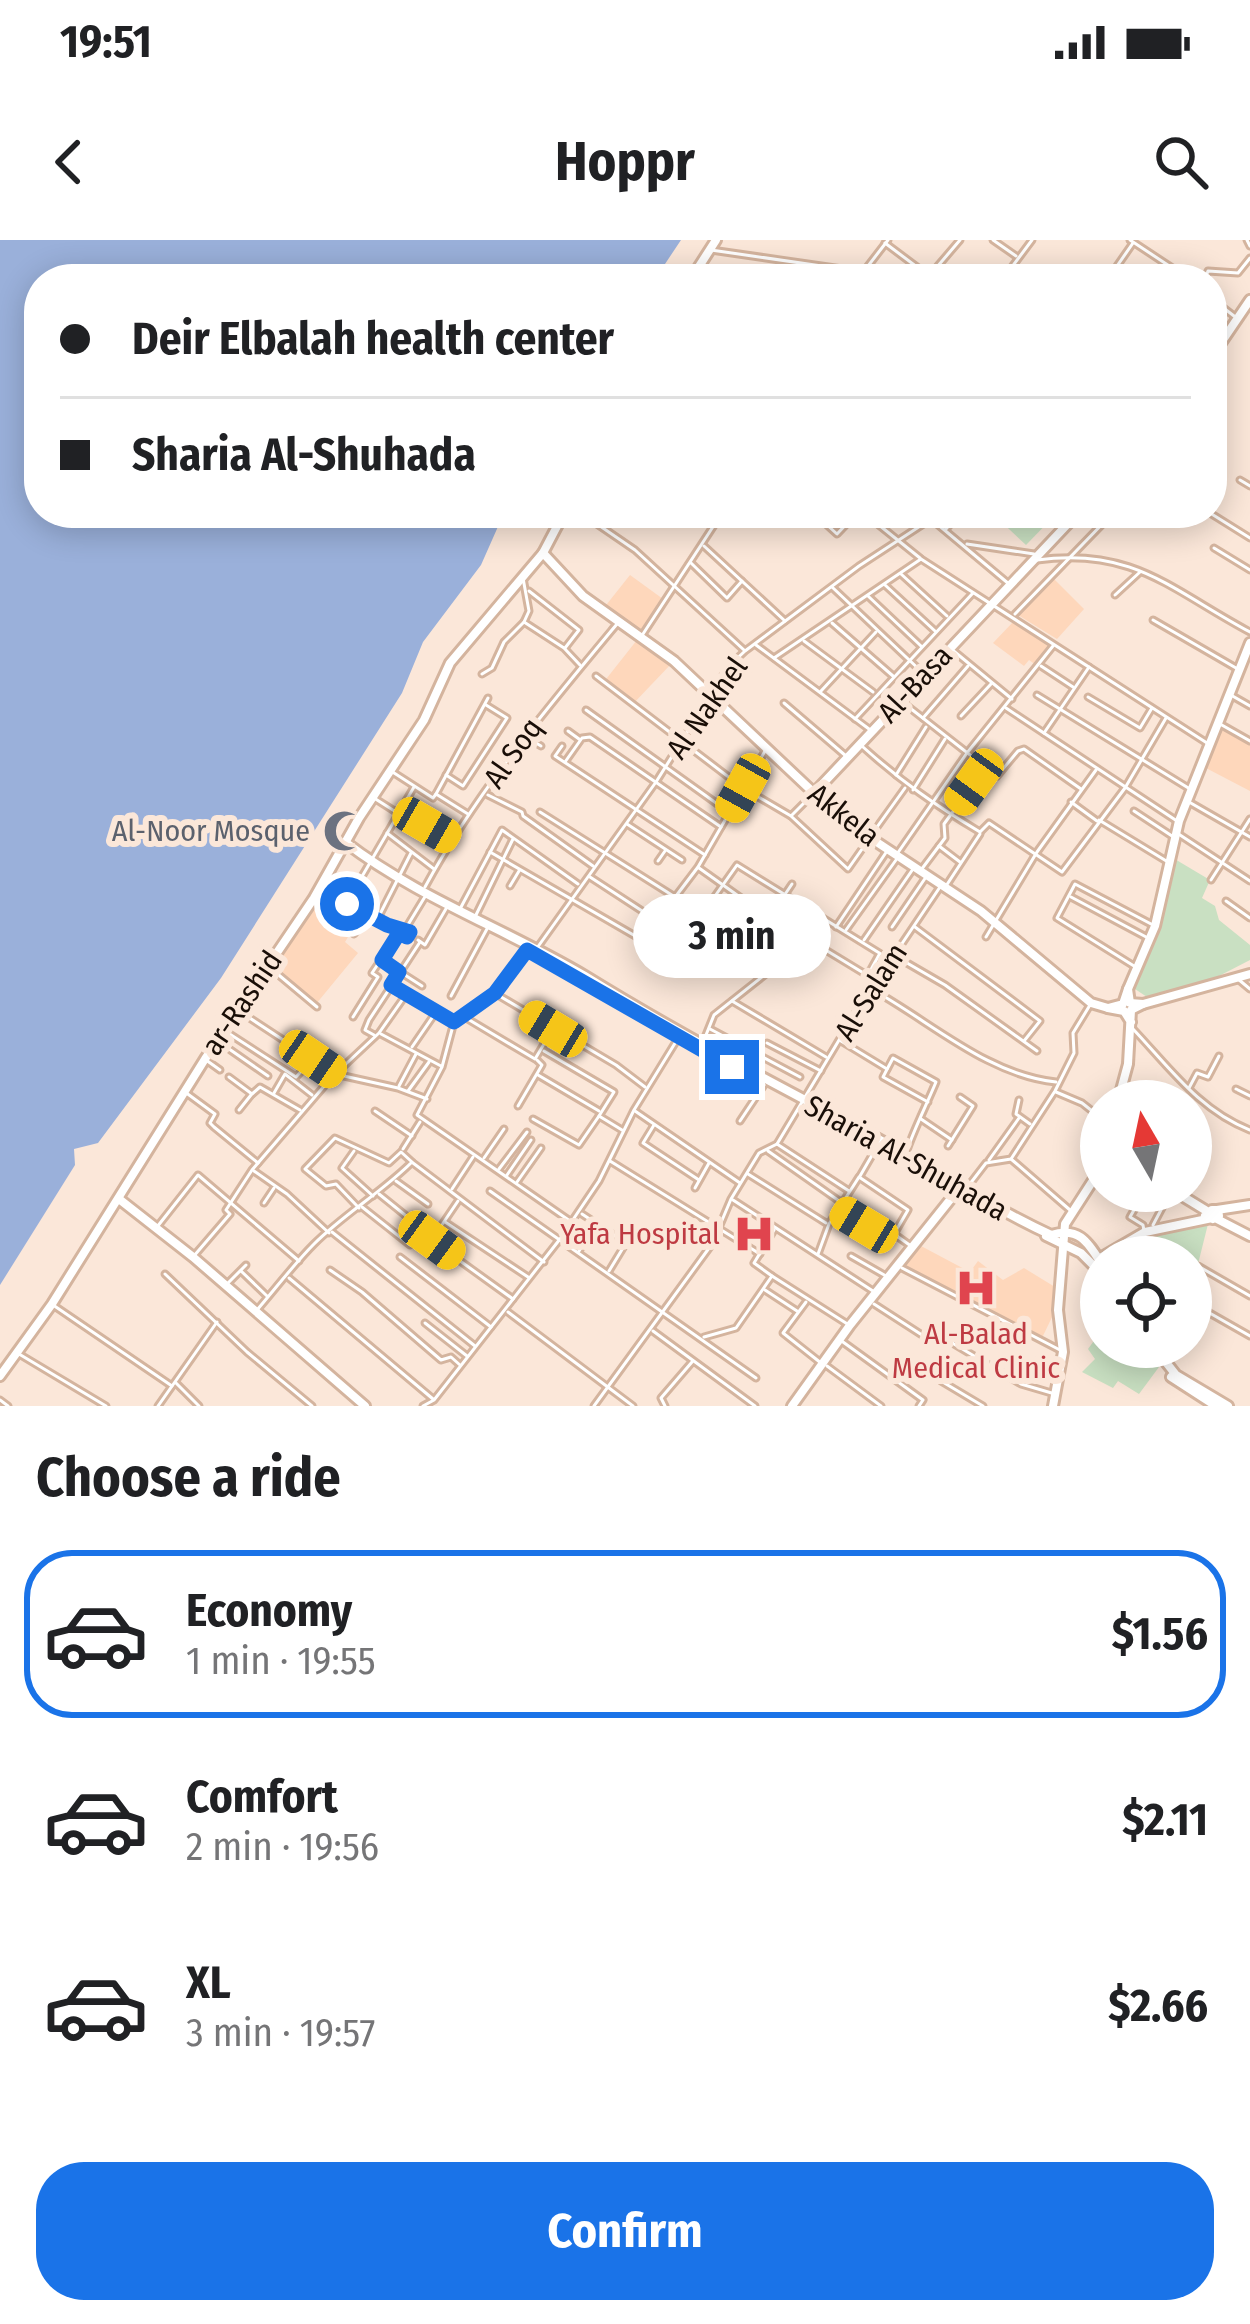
<!DOCTYPE html>
<html lang="en">
<head>
<meta charset="utf-8">
<style>
  body { margin:0; font-family:"Fira Sans Condensed",sans-serif; background:#f6f6f6; color:#202124; height:100vh; display:flex; flex-direction:column; font-size:45px; white-space:nowrap }
  * { box-sizing:border-box; margin:0 }
  p { font-size:39px; color:#757577 }
  .icon { flex:none; width:66px; height:66px; fill:none; stroke:currentColor; stroke-width:2; stroke-linecap:round; stroke-linejoin:round }
  .map { position:relative; height:1166px; overflow:hidden }
  .drawer { display:flex; flex-direction:column; background:#fff; flex:1 }
  .drawer>* { flex:none }
  .top-card { position:absolute; left:24px; top:24px; width:1203px; height:264px; border-radius:48px; box-shadow:0 6px 30px #0003; display:grid; align-content:center; height:264px; padding:0 36px; background:#fff }
  .needle { width:78px; rotate:351deg }
  .controls { position:absolute; left:1080px; top:840px; display:grid; gap:24px }
  .controls a { display:grid; place-items:center; width:132px; height:132px; border-radius:50%; background:#fff; box-shadow:0 6px 30px #0003; font-size:60px }
  .end { position:absolute; width:54px; height:54px; margin:-27px; border:15px solid #1a73e8; background:#fff; box-shadow:0 0 0 6px #fff }
  .from { border-radius:50% }
  .bubble { position:absolute; height:84px; border-radius:42px; background:#fff; box-shadow:0 6px 30px #0003; font-size:39px; font-weight:700; line-height:84px; text-align:center }
  .car { position:absolute; width:36px; height:72px; margin:-36px -18px; border-radius:15px; box-shadow:0 0 9px 3px #0007; background:linear-gradient(#f5c518 24%,#345 0 40%,#f5c518 0 76%,#345 0 86%,#f5c518 0) }
  .top-card b { display:flex; align-items:center; gap:42px; height:114px; font-size:45px }
  .top-card b+b { border-top:3px solid #e0e0e0 }
  .top-card i { width:30px; height:30px; background:#202124 }
  ul { padding:0; list-style:none }
  li { display:flex; align-items:center; gap:36px; height:168px; margin:0 24px 18px; padding:0 12px; border:6px solid transparent; border-radius:48px }
  li div { flex:1 }
  li b { display:block; font-size:45px }
  li em { font-style:normal; font-weight:700 }
  li.selected { border-color:#1a73e8 }
  li>.icon { width:108px; height:108px; stroke-width:1.5 }
  h2 { padding:0 36px; font-size:54px; line-height:144px }
  .cta { display:flex; gap:24px; margin-top:auto; padding:24px 36px }
  .cta a { flex:1; height:138px; border-radius:48px; background:#1a73e8; color:#fff; font-size:48px; font-weight:700; line-height:138px; text-align:center }
  .status { display:flex; justify-content:space-between; align-items:center; height:84px; padding:0 60px; background:#fff; direction:ltr }
  .status svg { height:33px; fill:currentColor }
  header { display:flex; justify-content:space-between; align-items:center; height:156px; padding:0 36px; background:#fff; font-size:54px; font-weight:700 }
  .map>svg:first-child { display:block }
  .built { fill:#fed7bb }
  .green { fill:#c9e0c2 }
  .water { fill:#9ab0da }
  .lines { fill:none; stroke-linecap:round; stroke-linejoin:round }
  .street-casing { stroke:#d4b49e; stroke-width:9 }
  .secondary-casing { stroke:#d4b49e; stroke-width:14 }
  .street { stroke:#fff; stroke-width:3 }
  .secondary { stroke:#fff; stroke-width:8 }
  .route { stroke:#1a73e8; stroke-width:15 }
  .labels { text-anchor:middle; stroke-width:12; stroke-linejoin:round; paint-order:stroke }
  .street-label { font-size:30px; fill:#190e07; stroke:#fbe7d9 }
  .worship-label { font-size:30px; fill:#5b616d; stroke:#fbe7d9; text-anchor:end }
  .health-label { font-size:30px; fill:#be3a42; stroke:#fbe7d9; text-anchor:end }
</style>
</head>
<body>
<div class="status"><b>19:51</b><svg viewBox="0 0 49 12"><path d="M0 12V9h3v3zM5 12V6h3v6zM10 12V3h3v9zM15 12V0h3v12zM26 1h20v11H26zM47 4h2v5h-2z"/></svg></div>
<header><svg class="icon" aria-label="back" viewBox="0 0 24 24"><path d="M15 5l-7 7 7 7"/></svg>Hoppr<svg class="icon" aria-label="search" viewBox="0 0 24 24"><circle cx="10" cy="10" r="6"/><path d="M15 15l6 6"/></svg></header>
<div class="map">
<svg width="1250" height="1166" viewBox="0 0 1250 1166">
  <rect width="100%" height="100%" fill="#fbe7d9"/>
  <g class="built">
    <polygon points="630,335 663,359 638,394 603,369"/>
    <polygon points="1054,339 1084,369 1057,399 1018,375"/>
    <polygon points="1014,381 1052,404 1036,425 1029,420 1024,426 993,403"/>
    <polygon points="637,400 672,423 631,466 603,443"/>
    <polygon points="1220,487 1250,504 1250,551 1204,527"/>
    <polygon points="315,665 348,697 345,702 358,713 316,764 270,727"/>
    <polygon points="921,1006 970,1032 978,1021 1003,1040 1024,1028 1055,1047 1054,1073 1041,1100 909,1031 906,1024"/>
  </g>
  <g class="green">
    <polygon points="998,273 1057,273 1026,305 995,276"/>
    <path d="M 1173,618 L 1210,640 L 1202,658 L 1215,666 L 1219,680 L 1250,705 L 1250,720 L 1219,736 L 1221,740 L 1150,759 L 1132,747 L 1138,733 L 1142,733 C 1151,697 1166,658 1173,618 Z"/>
    <polygon points="1209,980 1191,1052 1191,1017 1132,1017 1151,1005 1145,995"/>
    <polygon points="1101,1091 1101,1107 1146,1107 1159,1127 1139,1154 1118,1141 1113,1148 1082,1132 1095,1119 1088,1109"/>
  </g>
  <polygon class="water" points="0,0 681,0 655,39 39,39 39,273 504,273 481,325 423,402 402,453 221,738 98,903 74,909 75,925 0,1045"/>
  <g class="lines">
    <g class="street-casing">
      <g id="street">
        <polyline points="993,0 1016,16"/>
        <polyline points="1130,0 1189,39"/>
        <polyline points="1247,0 1250,6"/>
        <polyline points="885,3 933,39"/>
        <polyline points="711,10 863,32"/>
        <polyline points="701,32 759,39"/>
        <polyline points="931,34 960,0"/>
        <polyline points="858,39 888,0"/>
        <polyline points="1003,39 1032,0"/>
        <polyline points="1108,39 1133,3"/>
        <polyline points="1205,39 1208,31 1238,33 1250,18"/>
        <polyline points="1212,59 1234,76"/>
        <polyline points="1240,240 1250,246"/>
        <polyline points="581,273 635,310 744,410"/>
        <polyline points="814,273 837,294 857,273"/>
        <polyline points="864,273 920,318"/>
        <polyline points="924,273 1009,344"/>
        <polyline points="1210,273 1250,298"/>
        <polyline points="946,289 960,273"/>
        <polyline points="967,304 1034,314"/>
        <polyline points="704,306 785,381"/>
        <polyline points="1214,308 1250,330"/>
        <path d="M 1037,320 C 1134,307 1171,350 1250,392"/>
        <polyline points="691,323 727,358 742,341"/>
        <polyline points="901,334 947,376"/>
        <polyline points="523,338 529,371 524,382 564,408 580,425"/>
        <polyline points="885,345 935,391"/>
        <polyline points="832,347 924,434"/>
        <polyline points="529,351 579,390 565,408"/>
        <polyline points="1115,355 1140,332"/>
        <polyline points="868,356 921,406"/>
        <polyline points="1015,374 1113,273"/>
        <polyline points="1153,380 1236,428"/>
        <polyline points="832,383 893,436"/>
        <polyline points="641,397 722,273"/>
        <polyline points="804,401 873,452"/>
        <polyline points="756,405 869,489"/>
        <polyline points="950,408 1012,459"/>
        <polyline points="774,418 921,319 1207,503"/>
        <polyline points="1041,426 1073,447"/>
        <polyline points="482,434 492,428 504,402 524,382"/>
        <polyline points="596,436 743,548 791,576 811,556"/>
        <polyline points="713,451 729,426 745,411 859,326 931,279"/>
        <polyline points="821,451 876,392"/>
        <polyline points="1229,454 1250,466"/>
        <polyline points="1037,455 1190,549"/>
        <polyline points="1088,457 1140,488 1152,468"/>
        <polyline points="901,461 997,536 1018,511 1024,509 1081,549"/>
        <polyline points="784,463 846,516"/>
        <polyline points="1006,468 1177,581"/>
        <polyline points="586,470 730,573"/>
        <polyline points="961,476 991,444"/>
        <polyline points="923,478 968,426"/>
        <polyline points="855,479 973,353"/>
        <polyline points="1220,484 1250,501"/>
        <polyline points="568,491 579,499"/>
        <polyline points="1044,493 1089,427"/>
        <polyline points="526,497 541,506"/>
        <polyline points="562,506 555,516 705,615"/>
        <path d="M 863,507 C 902,542 935,565 980,592 L 989,583 L 1062,632 L 1125,548 L 1166,478"/>
        <polyline points="565,522 582,498 590,497 721,587"/>
        <polyline points="391,531 433,558 436,554 468,574"/>
        <polyline points="446,535 463,546 507,478 486,465"/>
        <polyline points="896,535 926,487"/>
        <polyline points="913,550 945,499"/>
        <polyline points="436,554 488,458"/>
        <polyline points="488,555 522,572 523,576 593,626"/>
        <polyline points="374,558 396,572"/>
        <polyline points="1071,562 1097,581"/>
        <polyline points="1189,562 1250,597"/>
        <polyline points="401,570 450,598"/>
        <polyline points="1134,571 1172,596"/>
        <polyline points="540,572 702,674 772,731"/>
        <polyline points="792,577 848,629 867,602"/>
        <polyline points="1099,580 1168,622"/>
        <polyline points="627,584 682,620"/>
        <polyline points="387,593 434,629"/>
        <polyline points="1177,593 1250,641"/>
        <polyline points="872,594 905,548"/>
        <polyline points="939,606 960,622"/>
        <polyline points="490,612 682,723"/>
        <polyline points="897,614 967,513 1053,406"/>
        <polyline points="658,621 665,611"/>
        <polyline points="699,628 799,699"/>
        <polyline points="921,630 945,598 944,584 984,529"/>
        <polyline points="590,637 702,710"/>
        <polyline points="1211,640 1250,579"/>
        <polyline points="510,646 519,631"/>
        <polyline points="946,646 980,594"/>
        <path d="M 425,647 C 477,551 547,468 617,384"/>
        <polyline points="676,656 698,627 765,511"/>
        <polyline points="1071,657 1148,698"/>
        <polyline points="316,660 339,676 414,547"/>
        <polyline points="1226,661 1250,678"/>
        <polyline points="348,664 387,685 403,687"/>
        <polyline points="460,669 502,590 578,644"/>
        <polyline points="703,673 737,625 889,719"/>
        <polyline points="475,677 513,599"/>
        <polyline points="769,678 792,644"/>
        <polyline points="377,680 411,613"/>
        <polyline points="836,687 887,611"/>
        <polyline points="892,687 926,637"/>
        <polyline points="915,687 1040,781 1024,801"/>
        <polyline points="846,690 896,620"/>
        <polyline points="354,694 368,677"/>
        <polyline points="986,697 1037,612 1096,530"/>
        <polyline points="806,698 875,740"/>
        <polyline points="418,700 425,705 447,667"/>
        <polyline points="864,700 913,629"/>
        <polyline points="537,708 656,542 708,459"/>
        <polyline points="528,709 495,753 454,782 442,827 417,875 570,981"/>
        <polyline points="895,716 945,745 1037,811"/>
        <polyline points="383,721 422,746"/>
        <polyline points="268,726 317,767"/>
        <polyline points="1134,726 1057,678 1075,644 1153,685"/>
        <polyline points="869,733 879,715"/>
        <polyline points="1238,739 1250,749"/>
        <polyline points="392,746 451,781"/>
        <path d="M 873,750 C 931,782 988,835 1056,842"/>
        <polyline points="496,754 616,825 645,847"/>
        <polyline points="451,756 488,687"/>
        <polyline points="732,761 826,817"/>
        <polyline points="239,771 335,834 398,848 427,859"/>
        <polyline points="353,777 378,737 372,733 399,693 407,697 410,692 406,688 426,655"/>
        <polyline points="466,778 535,819 553,789"/>
        <polyline points="710,789 800,837"/>
        <path d="M 1133,789 C 1169,827 1200,871 1250,890"/>
        <polyline points="225,791 296,837 313,819"/>
        <polyline points="381,794 441,826"/>
        <polyline points="374,795 365,790 369,780 420,702"/>
        <polyline points="841,801 887,829"/>
        <polyline points="219,802 268,836"/>
        <polyline points="767,803 821,831"/>
        <polyline points="702,805 714,775 786,718 816,676"/>
        <polyline points="412,807 434,775"/>
        <polyline points="544,811 614,852 599,876"/>
        <polyline points="206,820 220,830"/>
        <polyline points="538,835 599,871"/>
        <polyline points="229,837 252,854 260,847 300,870"/>
        <polyline points="399,846 416,814"/>
        <polyline points="1189,848 1197,833 1208,837 1219,816"/>
        <polyline points="1236,849 1250,856"/>
        <polyline points="408,851 429,822"/>
        <polyline points="185,852 215,874 210,883 214,887 258,923"/>
        <polyline points="1056,852 1082,863 1101,878"/>
        <polyline points="274,853 285,834 312,855"/>
        <polyline points="1153,854 1162,861"/>
        <polyline points="1019,860 1016,874 1030,884"/>
        <polyline points="518,866 542,825 537,820"/>
        <polyline points="239,870 251,855"/>
        <polyline points="375,871 412,896"/>
        <polyline points="635,871 740,943"/>
        <polyline points="533,879 579,905 599,876 622,890"/>
        <polyline points="921,879 952,900"/>
        <polyline points="740,881 764,845"/>
        <polyline points="654,885 643,903 699,940"/>
        <polyline points="777,904 849,951"/>
        <polyline points="948,906 973,866 960,857"/>
        <polyline points="403,909 420,882"/>
        <polyline points="354,911 342,928 373,956"/>
        <polyline points="768,911 842,963"/>
        <path d="M 906,913 C 914,889 926,866 936,842 L 893,818 L 883,837 L 928,862"/>
        <polyline points="484,918 504,889"/>
        <polyline points="1011,919 1070,970"/>
        <polyline points="989,920 1019,878"/>
        <polyline points="610,921 760,1014"/>
        <polyline points="413,923 544,1022"/>
        <polyline points="499,929 527,892"/>
        <polyline points="1191,930 1200,930"/>
        <polyline points="254,931 287,954 329,993"/>
        <polyline points="748,934 826,983"/>
        <polyline points="507,935 531,900"/>
        <polyline points="860,936 878,905"/>
        <polyline points="396,941 428,964"/>
        <polyline points="517,942 541,908"/>
        <polyline points="695,948 709,923"/>
        <polyline points="452,949 473,917"/>
        <polyline points="966,949 986,923 1011,919 1055,851 1074,813 1073,793 1090,765"/>
        <polyline points="490,951 756,1138"/>
        <polyline points="379,954 410,979"/>
        <polyline points="1142,956 1130,977 1143,985 1144,991"/>
        <polyline points="733,960 876,1053"/>
        <polyline points="264,963 274,948"/>
        <polyline points="362,967 410,1005"/>
        <polyline points="840,970 890,1000 894,994 911,1006"/>
        <polyline points="582,974 626,1003 609,1031"/>
        <polyline points="445,982 528,1037"/>
        <polyline points="1153,985 1171,951"/>
        <polyline points="157,987 198,935 299,1021"/>
        <polyline points="332,992 475,1106"/>
        <polyline points="424,995 513,1059"/>
        <polyline points="433,998 458,961"/>
        <polyline points="579,1011 595,984"/>
        <polyline points="818,1014 829,984 859,937 908,970 894,994"/>
        <polyline points="851,1016 886,1036"/>
        <polyline points="193,1017 230,974 226,970 252,930 332,837 379,793 405,756"/>
        <polyline points="400,1017 491,1087"/>
        <polyline points="1198,1026 1250,1056"/>
        <polyline points="902,1028 1060,1110"/>
        <polyline points="330,1030 362,1052 441,1120 451,1117 460,1125"/>
        <polyline points="241,1031 267,1056"/>
        <polyline points="165,1034 247,1112 312,1166"/>
        <polyline points="772,1036 754,1023 774,990"/>
        <polyline points="289,1038 433,1159"/>
        <polyline points="227,1044 246,1025"/>
        <polyline points="765,1050 797,1071"/>
        <polyline points="806,1062 783,1093 821,1123"/>
        <polyline points="1192,1063 1250,1096"/>
        <polyline points="874,1064 922,1095"/>
        <polyline points="53,1065 172,1146"/>
        <path d="M 257,1070 C 276,1048 294,1024 314,1004 C 344,974 382,952 412,922 L 401,912 L 389,923 L 335,898 L 305,929 L 326,946 L 336,944 L 359,968"/>
        <polyline points="508,1072 633,1166"/>
        <polyline points="425,1083 467,1116"/>
        <polyline points="653,1091 755,1166"/>
        <polyline points="704,1097 736,1088 772,1036 849,1085"/>
        <polyline points="949,1101 1021,1144 1055,1154"/>
        <polyline points="843,1102 923,1160 919,1166"/>
        <polyline points="19,1114 106,1166"/>
        <polyline points="827,1126 881,1166"/>
        <polyline points="941,1141 983,1166"/>
        <polyline points="176,1143 199,1166"/>
        <polyline points="0,1160 8,1166"/>
        <polyline points="158,1166 217,1082"/>
        <polyline points="423,1166 434,1160 560,999 599,941 634,870 680,795"/>
        <polyline points="594,1166 712,1004 731,959 759,913 777,904 854,775 940,647"/>
        <polyline points="665,1166 661,1158 692,1122"/>
      </g>
    </g>
    <g class="secondary-casing">
      <g id="secondary">
        <polyline points="691,39 716,0"/>
        <polyline points="1212,116 1250,60"/>
        <polyline points="543,313 583,356 674,421 814,553 872,599 981,671 1091,763 1108,768"/>
        <polyline points="814,553 1078,273"/>
        <path d="M 345,602 C 418,658 506,689 585,736 C 674,791 765,839 858,888 C 923,922 984,964 1051,995 C 1078,987 1087,1000 1101,1023"/>
        <polyline points="1128,749 1155,686 1179,581 1250,403"/>
        <polyline points="1143,764 1250,734"/>
        <polyline points="1118,861 1128,824 1131,770 1143,764 1130,763 1128,749 1123,764 1108,768 1124,771 1131,782"/>
        <polyline points="1174,951 1210,973 1205,976"/>
        <polyline points="119,959 193,1017 365,1166"/>
        <polyline points="1217,970 1250,965"/>
        <polyline points="1210,974 1213,979 1219,976 1218,970 1212,970"/>
        <polyline points="1217,979 1250,996"/>
        <polyline points="1046,996 1081,1013 1101,1033"/>
        <polyline points="1102,1017 1145,992 1212,978"/>
        <polyline points="1154,1107 1176,1135 1228,1166"/>
        <polyline points="0,1136 52,1064 205,819 314,658 359,578 424,480 450,423 543,313 564,273"/>
        <polyline points="1171,1137 1216,1166"/>
        <polyline points="792,1166 850,1085 961,946"/>
        <polyline points="1053,1166 1063,1112 1058,1070 1065,984 1101,928"/>
      </g>
    </g>
    <use href="#street" class="street"/>
    <use href="#secondary" class="secondary"/>
  </g>
  <g class="lines">
    <polyline class="route" points="347,664 387,685 410,692 407,697 399,693 382,720 399,732 391,745 454,782 495,753 527,710 732,827"/>
  </g>
  <defs>
    <g id="mosque-bare" transform="scale(3.24)"><path d="M3.5-4.9A6 6 0 1 0 3.5 4.9A5 5 0 1 1 3.5-4.9Z" fill="#6b7280" stroke="#fbe7d9" stroke-width="2.5" paint-order="stroke"/></g>
    <g id="hospital-bare" transform="scale(3.24)"><path d="M-5-5h3v3.5h4V-5h3V5h-3V1.5h-4V5h-3Z" fill="#e0444e" stroke="#fbe7d9" stroke-width="2.5" paint-order="stroke"/></g>
  </defs>
  <g fill-rule="evenodd">
    <use href="#mosque-bare" x="344" y="591"/>
    <use href="#hospital-bare" x="754" y="994"/>
    <use href="#hospital-bare" x="976" y="1048"/>
  </g>
  <g class="labels">
    <g class="street-label">
      <text transform="translate(915 444) rotate(-47)" y="10">Al-Basa</text>
      <text transform="translate(707 468) rotate(-55)" y="10">Al Nakhel</text>
      <text transform="translate(513 513) rotate(-55)" y="10">Al Soq</text>
      <text transform="translate(844 575) rotate(38)" y="10">Akkela</text>
      <text transform="translate(871 752) rotate(-58)" y="10">Al-Salam</text>
      <text transform="translate(242 763) rotate(-56)" y="10">ar-Rashid</text>
      <text transform="translate(906 918) rotate(29)" y="10">Sharia Al-Shuhada</text>
    </g>
    <g class="worship-label">
      <text x="310" y="601">Al-Noor Mosque</text>
    </g>
    <g class="health-label">
      <text x="720" y="1004">Yafa Hospital</text>
      <text x="976" y="1104" text-anchor="middle">Al-Balad<tspan x="976" dy="34">Medical Clinic</tspan></text>
    </g>
  </g>
</svg>
<div class="controls">
<a><svg class="needle" viewBox="-14 -14 28 28"><path d="M0-13l5 13h-10z" fill="#e53935"/><path d="M0 13l5-13h-10z" fill="#757577"/></svg></a>
<a><svg class="icon" aria-label="locate" viewBox="0 0 24 24"><circle cx="12" cy="12" r="6"/><path d="M12 2v4M12 18v4M2 12h4M18 12h4"/></svg></a>
</div>
<i class="end from" style="left:347px;top:664px"></i>
<i class="end" style="left:732px;top:827px"></i>
<div class="bubble" style="left:633px;top:654px;width:198px">3 min</div>
<i class="car" style="left:974px;top:542px;rotate:216deg"></i>
<i class="car" style="left:743px;top:548px;rotate:209deg"></i>
<i class="car" style="left:427px;top:585px;rotate:120deg"></i>
<i class="car" style="left:553px;top:789px;rotate:301deg"></i>
<i class="car" style="left:313px;top:819px;rotate:124deg"></i>
<i class="car" style="left:864px;top:985px;rotate:301deg"></i>
<i class="car" style="left:432px;top:1000px;rotate:126deg"></i>
<div class="top-card">
<b><i class="from"></i>Deir Elbalah health center</b>
<b><i></i>Sharia Al-Shuhada</b>
</div>
</div>
<section class="drawer">
<h2>Choose a ride</h2>
<ul>
<li class="selected"><svg class="icon" aria-label="car" viewBox="0 0 24 24"><path d="M5 17H2v-5l4-1 3-4h7l3 4 3 1v5h-3M9 17h6M6 11h13"/><circle cx="7" cy="17" r="2"/><circle cx="17" cy="17" r="2"/></svg><div><b>Economy</b><p>1 min · 19:55</p></div><em>$1.56</em></li>
<li><svg class="icon" aria-label="car" viewBox="0 0 24 24"><path d="M5 17H2v-5l4-1 3-4h7l3 4 3 1v5h-3M9 17h6M6 11h13"/><circle cx="7" cy="17" r="2"/><circle cx="17" cy="17" r="2"/></svg><div><b>Comfort</b><p>2 min · 19:56</p></div><em>$2.11</em></li>
<li><svg class="icon" aria-label="car" viewBox="0 0 24 24"><path d="M5 17H2v-5l4-1 3-4h7l3 4 3 1v5h-3M9 17h6M6 11h13"/><circle cx="7" cy="17" r="2"/><circle cx="17" cy="17" r="2"/></svg><div><b>XL</b><p>3 min · 19:57</p></div><em>$2.66</em></li>
</ul>
<div class="cta"><a>Confirm</a></div>
</section>
</body>
</html>
